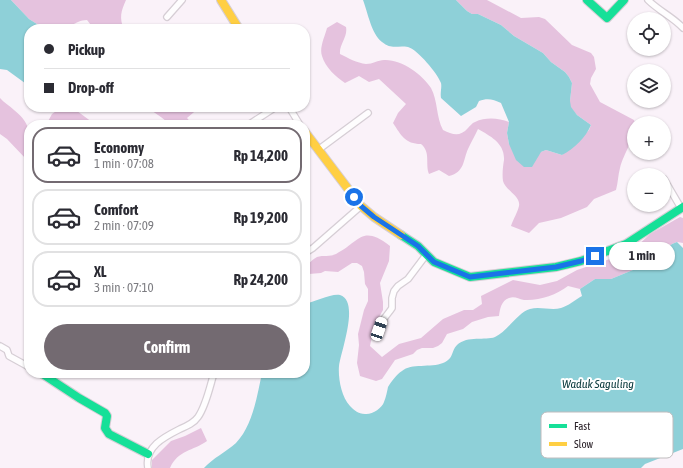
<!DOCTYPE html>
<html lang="en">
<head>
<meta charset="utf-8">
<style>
  body { margin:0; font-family:"Asap Condensed",sans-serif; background:#f7f7f7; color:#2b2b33; height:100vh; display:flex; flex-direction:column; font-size:15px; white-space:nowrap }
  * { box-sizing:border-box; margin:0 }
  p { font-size:13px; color:#7c7c81 }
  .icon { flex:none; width:22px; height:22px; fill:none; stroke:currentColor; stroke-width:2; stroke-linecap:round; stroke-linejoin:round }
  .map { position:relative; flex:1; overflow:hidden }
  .sheet { position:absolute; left:24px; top:120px; width:286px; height:258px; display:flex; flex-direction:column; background:#fff; border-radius:16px; box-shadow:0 1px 3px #0004 }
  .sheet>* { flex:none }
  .top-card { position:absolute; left:24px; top:24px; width:286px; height:88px; border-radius:16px; box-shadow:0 1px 3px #0004; display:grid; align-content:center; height:88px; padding:0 20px; background:#fff }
  .fabs { position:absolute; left:627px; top:12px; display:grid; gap:8px }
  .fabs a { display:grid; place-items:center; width:44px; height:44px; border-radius:50%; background:#fff; box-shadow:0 1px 3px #0004; font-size:20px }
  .end { position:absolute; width:18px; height:18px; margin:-9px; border:5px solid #1a73e8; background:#fff; box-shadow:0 0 0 2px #fff }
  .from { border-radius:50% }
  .bubble { position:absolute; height:28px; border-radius:14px; background:#fff; box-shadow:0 1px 3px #0004; font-size:13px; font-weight:700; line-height:28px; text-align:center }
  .car { position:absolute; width:12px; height:24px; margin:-12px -6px; border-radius:5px; box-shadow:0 0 3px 1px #0007; background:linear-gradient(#fff 24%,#345 0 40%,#fff 0 76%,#345 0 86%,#fff 0) }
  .top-card b { display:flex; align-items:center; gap:14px; height:38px; font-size:15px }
  .top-card b+b { border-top:1px solid #e1e1e2 }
  .top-card i { width:10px; height:10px; background:#2b2b33 }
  ul { padding:7px 0 0; list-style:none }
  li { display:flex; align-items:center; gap:12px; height:56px; margin:0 8px 6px; padding:0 12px; border:2px solid #e1e1e2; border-radius:16px }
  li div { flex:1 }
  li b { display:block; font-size:15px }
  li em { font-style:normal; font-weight:700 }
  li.selected { border-color:#736a71 }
  li>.icon { width:36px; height:36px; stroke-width:1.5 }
  .primary-button { display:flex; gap:8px; margin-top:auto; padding:8px 20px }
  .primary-button a { flex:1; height:46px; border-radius:24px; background:#736a71; color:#fff; font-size:16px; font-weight:700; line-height:46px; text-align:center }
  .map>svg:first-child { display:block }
  .forest { fill:#e5c2de }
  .water { fill:#8ed0d8 }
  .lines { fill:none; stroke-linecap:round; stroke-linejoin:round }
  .street-casing { stroke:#d6ced5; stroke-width:8 }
  .fast-casing { stroke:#d6ced5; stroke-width:10 }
  .slow-casing { stroke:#d6ced5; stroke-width:10 }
  .street { stroke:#fefdfe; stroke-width:5.5 }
  .fast { stroke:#16e098; stroke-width:8 }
  .slow { stroke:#ffcf43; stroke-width:8 }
  .route { stroke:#1a73e8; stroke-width:5 }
  .labels { text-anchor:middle; stroke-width:4; stroke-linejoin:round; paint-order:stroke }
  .water-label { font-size:12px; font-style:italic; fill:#08393c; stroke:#fff }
  .key { fill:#fff; stroke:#bfbcbe; stroke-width:1 }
  .key-label { font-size:11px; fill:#2a2128 }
</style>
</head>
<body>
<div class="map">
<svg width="683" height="468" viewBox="0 0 683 468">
  <rect width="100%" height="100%" fill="#faf2f9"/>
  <g class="forest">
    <path d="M 11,0 L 126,0 C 121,11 119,18 124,29 L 94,29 L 87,20 C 80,20 77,23 71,25 C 65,27 59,25 54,29 L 45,29 L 29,19 Z"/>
    <path d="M 456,0 L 487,0 L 521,18 L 539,17 L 545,19 L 572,45 L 591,53 L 594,57 L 596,69 L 591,78 L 590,84 L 600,102 L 634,120 L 635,123 L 634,123 C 634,142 624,152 620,168 C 618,175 618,183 616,190 L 594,199 L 587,207 L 561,218 L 539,223 L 529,233 L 511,226 C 513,220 518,211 519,206 C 521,196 505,190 503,181 C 502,174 503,166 504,160 C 505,143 490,136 478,129 C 475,136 471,142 468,149 C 463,160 465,172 449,176 L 439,170 L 429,174 C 425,164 431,152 421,144 C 405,144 401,135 393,123 L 398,113 L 406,104 L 379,79 L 369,82 L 359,76 L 345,83 C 336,77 325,67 322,56 C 319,48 325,36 327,28 L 337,22 L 346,27 C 348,37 339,44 340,54 C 348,58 357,63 366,64 C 373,64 378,60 384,60 C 401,59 422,74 431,88 C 438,101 436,117 443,130 C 453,135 460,137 468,128 C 470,126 472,123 475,122 C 486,117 498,118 509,122 L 507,133 L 509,144 L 541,152 L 546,150 L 562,155 L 589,130 L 591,125 L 577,115 L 570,107 L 570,101 L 572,83 L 569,77 L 565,72 L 551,62 L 543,53 L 514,36 L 501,25 L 478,14 L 472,14 L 467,11 Z"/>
    <path d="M 0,98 C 4,103 9,105 14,110 C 34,126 29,137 29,160 L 26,159 L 7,139 L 0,134 Z"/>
    <polygon points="62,107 74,107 77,111 96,125 46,125 52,114"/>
    <path d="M 148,107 L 200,107 L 187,118 L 193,125 L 168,125 C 165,117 154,114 148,107 Z"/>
    <path d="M 680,217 L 683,218 L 683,243 L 677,242 L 672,244 L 650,263 L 611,279 L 595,279 L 580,289 L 568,286 C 556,295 539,301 524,300 C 518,299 515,296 509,298 C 501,301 500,309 499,316 L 488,317 L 472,322 L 463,329 L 447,334 L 442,343 L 438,346 L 433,348 L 422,348 L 417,350 L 413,354 L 395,360 L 382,379 L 376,381 L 360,376 L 357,363 L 359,345 L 358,334 L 364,310 L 368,301 L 368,289 L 365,284 L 364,272 L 362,266 L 357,263 L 352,263 L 338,272 L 325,271 L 321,273 L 309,274 L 305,279 L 305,267 C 308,264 313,259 317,257 C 323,255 330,257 336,254 C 360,242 361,224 390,246 L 389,261 L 380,283 L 383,302 L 383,310 L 374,326 L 370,346 L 382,357 L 399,344 L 421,338 L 443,319 L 464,310 L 473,310 L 482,304 L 481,296 L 513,280 L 540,285 L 557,281 L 577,270 L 631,252 L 650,234 Z"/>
    <path d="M 201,428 L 207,441 C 193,451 178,450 170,468 L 152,468 L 152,460 L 171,441 L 185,436 Z"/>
  </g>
  <g class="water">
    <polygon points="0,0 11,0 29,19 45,29 29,29 29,86 7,70 0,69"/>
    <path d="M 363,0 L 456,0 L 467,11 L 472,14 L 478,14 L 501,25 L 514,36 L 543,53 L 551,62 L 565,72 L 569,77 L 572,83 L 570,101 L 571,107 L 577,115 L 591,125 C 586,137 574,149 562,155 L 546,150 L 541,152 L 532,167 L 524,167 L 516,160 L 509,144 L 507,133 L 509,122 L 501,103 C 493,99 487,98 479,101 L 476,107 L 461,116 L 441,98 C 440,92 442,88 441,83 C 438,74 417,49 408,47 C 397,45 392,50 382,42 C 371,33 368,13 363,0 Z"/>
    <path d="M 677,242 L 683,248 L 683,449 L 645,464 L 641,468 L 204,468 C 213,458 226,452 236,443 C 253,425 257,396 262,373 L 305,373 L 305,304 C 314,302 332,293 340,295 C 360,301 341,351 339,366 C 338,377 341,397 350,406 C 354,410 358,414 365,414 C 372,415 382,408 384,402 C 386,397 387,392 388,387 C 391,382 397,374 402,371 C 411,363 431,368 443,363 C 454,359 451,351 457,345 C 468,335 485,341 495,337 C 507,332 518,312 530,309 C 540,306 551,311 561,308 C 568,306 575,300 582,296 L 580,289 L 595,279 L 611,279 L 650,263 L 672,244 Z"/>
  </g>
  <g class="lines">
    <g class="street-casing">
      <g id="street">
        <path d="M 648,0 C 659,11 673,17 683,28"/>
        <polyline points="167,17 182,0"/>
        <polyline points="289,107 300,125"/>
        <polyline points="248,125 276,107"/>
        <polyline points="318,150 368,113"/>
        <polyline points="664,179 681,208"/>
        <polyline points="305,253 313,248 361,206"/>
        <path d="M 379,334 C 379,322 386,317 392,308 L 392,298 L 394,291 L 398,286 L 408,279 L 426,255"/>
        <polyline points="0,346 7,350 9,356 29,367"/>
        <path d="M 148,468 C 144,447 164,437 180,429 C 187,426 194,423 198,417 C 206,406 210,386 214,373"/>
      </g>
    </g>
    <g class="fast-casing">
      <g id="fast">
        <polyline points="587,0 607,18 624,0"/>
        <polyline points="401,235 418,246 434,262 470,277 556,267 581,261 626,244 683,207"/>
        <polyline points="41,373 79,398 105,413 107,416 105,428 109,434 148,454"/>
      </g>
    </g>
    <g class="slow-casing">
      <g id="slow">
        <polyline points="221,0 239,29"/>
        <polyline points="305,132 361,206 374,217 401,235"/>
      </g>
    </g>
    <use href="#street" class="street"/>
    <use href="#fast" class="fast"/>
    <use href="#slow" class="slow"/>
  </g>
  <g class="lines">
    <polyline class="route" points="354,197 361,206 374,217 418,246 434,262 470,277 556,267 581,261 595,256"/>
  </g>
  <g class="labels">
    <g class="water-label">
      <text x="598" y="388">Waduk Saguling</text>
    </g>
  </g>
  <rect x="541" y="412" width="132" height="46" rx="6" class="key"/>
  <rect x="549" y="424" width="18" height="4" fill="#16e098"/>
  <rect x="549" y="442" width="18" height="4" fill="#ffcf43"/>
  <g class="key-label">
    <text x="574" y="430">Fast</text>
    <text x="574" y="448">Slow</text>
  </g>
</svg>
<div class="fabs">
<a><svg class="icon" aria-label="locate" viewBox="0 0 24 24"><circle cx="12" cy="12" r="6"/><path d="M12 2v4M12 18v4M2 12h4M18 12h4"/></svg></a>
<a><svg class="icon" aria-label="layers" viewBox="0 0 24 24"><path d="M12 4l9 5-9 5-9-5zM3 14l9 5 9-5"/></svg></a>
<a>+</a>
<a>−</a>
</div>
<i class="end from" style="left:354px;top:197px"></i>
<i class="end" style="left:595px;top:256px"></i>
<div class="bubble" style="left:609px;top:242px;width:66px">1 min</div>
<i class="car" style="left:379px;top:329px;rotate:19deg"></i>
<div class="top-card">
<b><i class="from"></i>Pickup</b>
<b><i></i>Drop-off</b>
</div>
<section class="sheet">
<ul>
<li class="selected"><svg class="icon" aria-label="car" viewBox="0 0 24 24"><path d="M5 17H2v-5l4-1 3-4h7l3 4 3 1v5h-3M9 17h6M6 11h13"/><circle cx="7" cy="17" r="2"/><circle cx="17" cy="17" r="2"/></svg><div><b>Economy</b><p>1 min · 07:08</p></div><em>Rp 14,200</em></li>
<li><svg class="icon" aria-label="car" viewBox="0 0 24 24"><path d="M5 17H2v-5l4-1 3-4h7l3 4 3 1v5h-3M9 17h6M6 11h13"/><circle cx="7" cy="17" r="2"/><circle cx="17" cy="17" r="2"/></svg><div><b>Comfort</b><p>2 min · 07:09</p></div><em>Rp 19,200</em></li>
<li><svg class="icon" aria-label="car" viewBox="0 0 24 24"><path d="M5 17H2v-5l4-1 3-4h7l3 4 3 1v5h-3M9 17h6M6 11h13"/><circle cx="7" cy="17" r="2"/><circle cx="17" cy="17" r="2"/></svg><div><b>XL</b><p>3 min · 07:10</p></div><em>Rp 24,200</em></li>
</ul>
<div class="primary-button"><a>Confirm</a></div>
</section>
</div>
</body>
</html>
